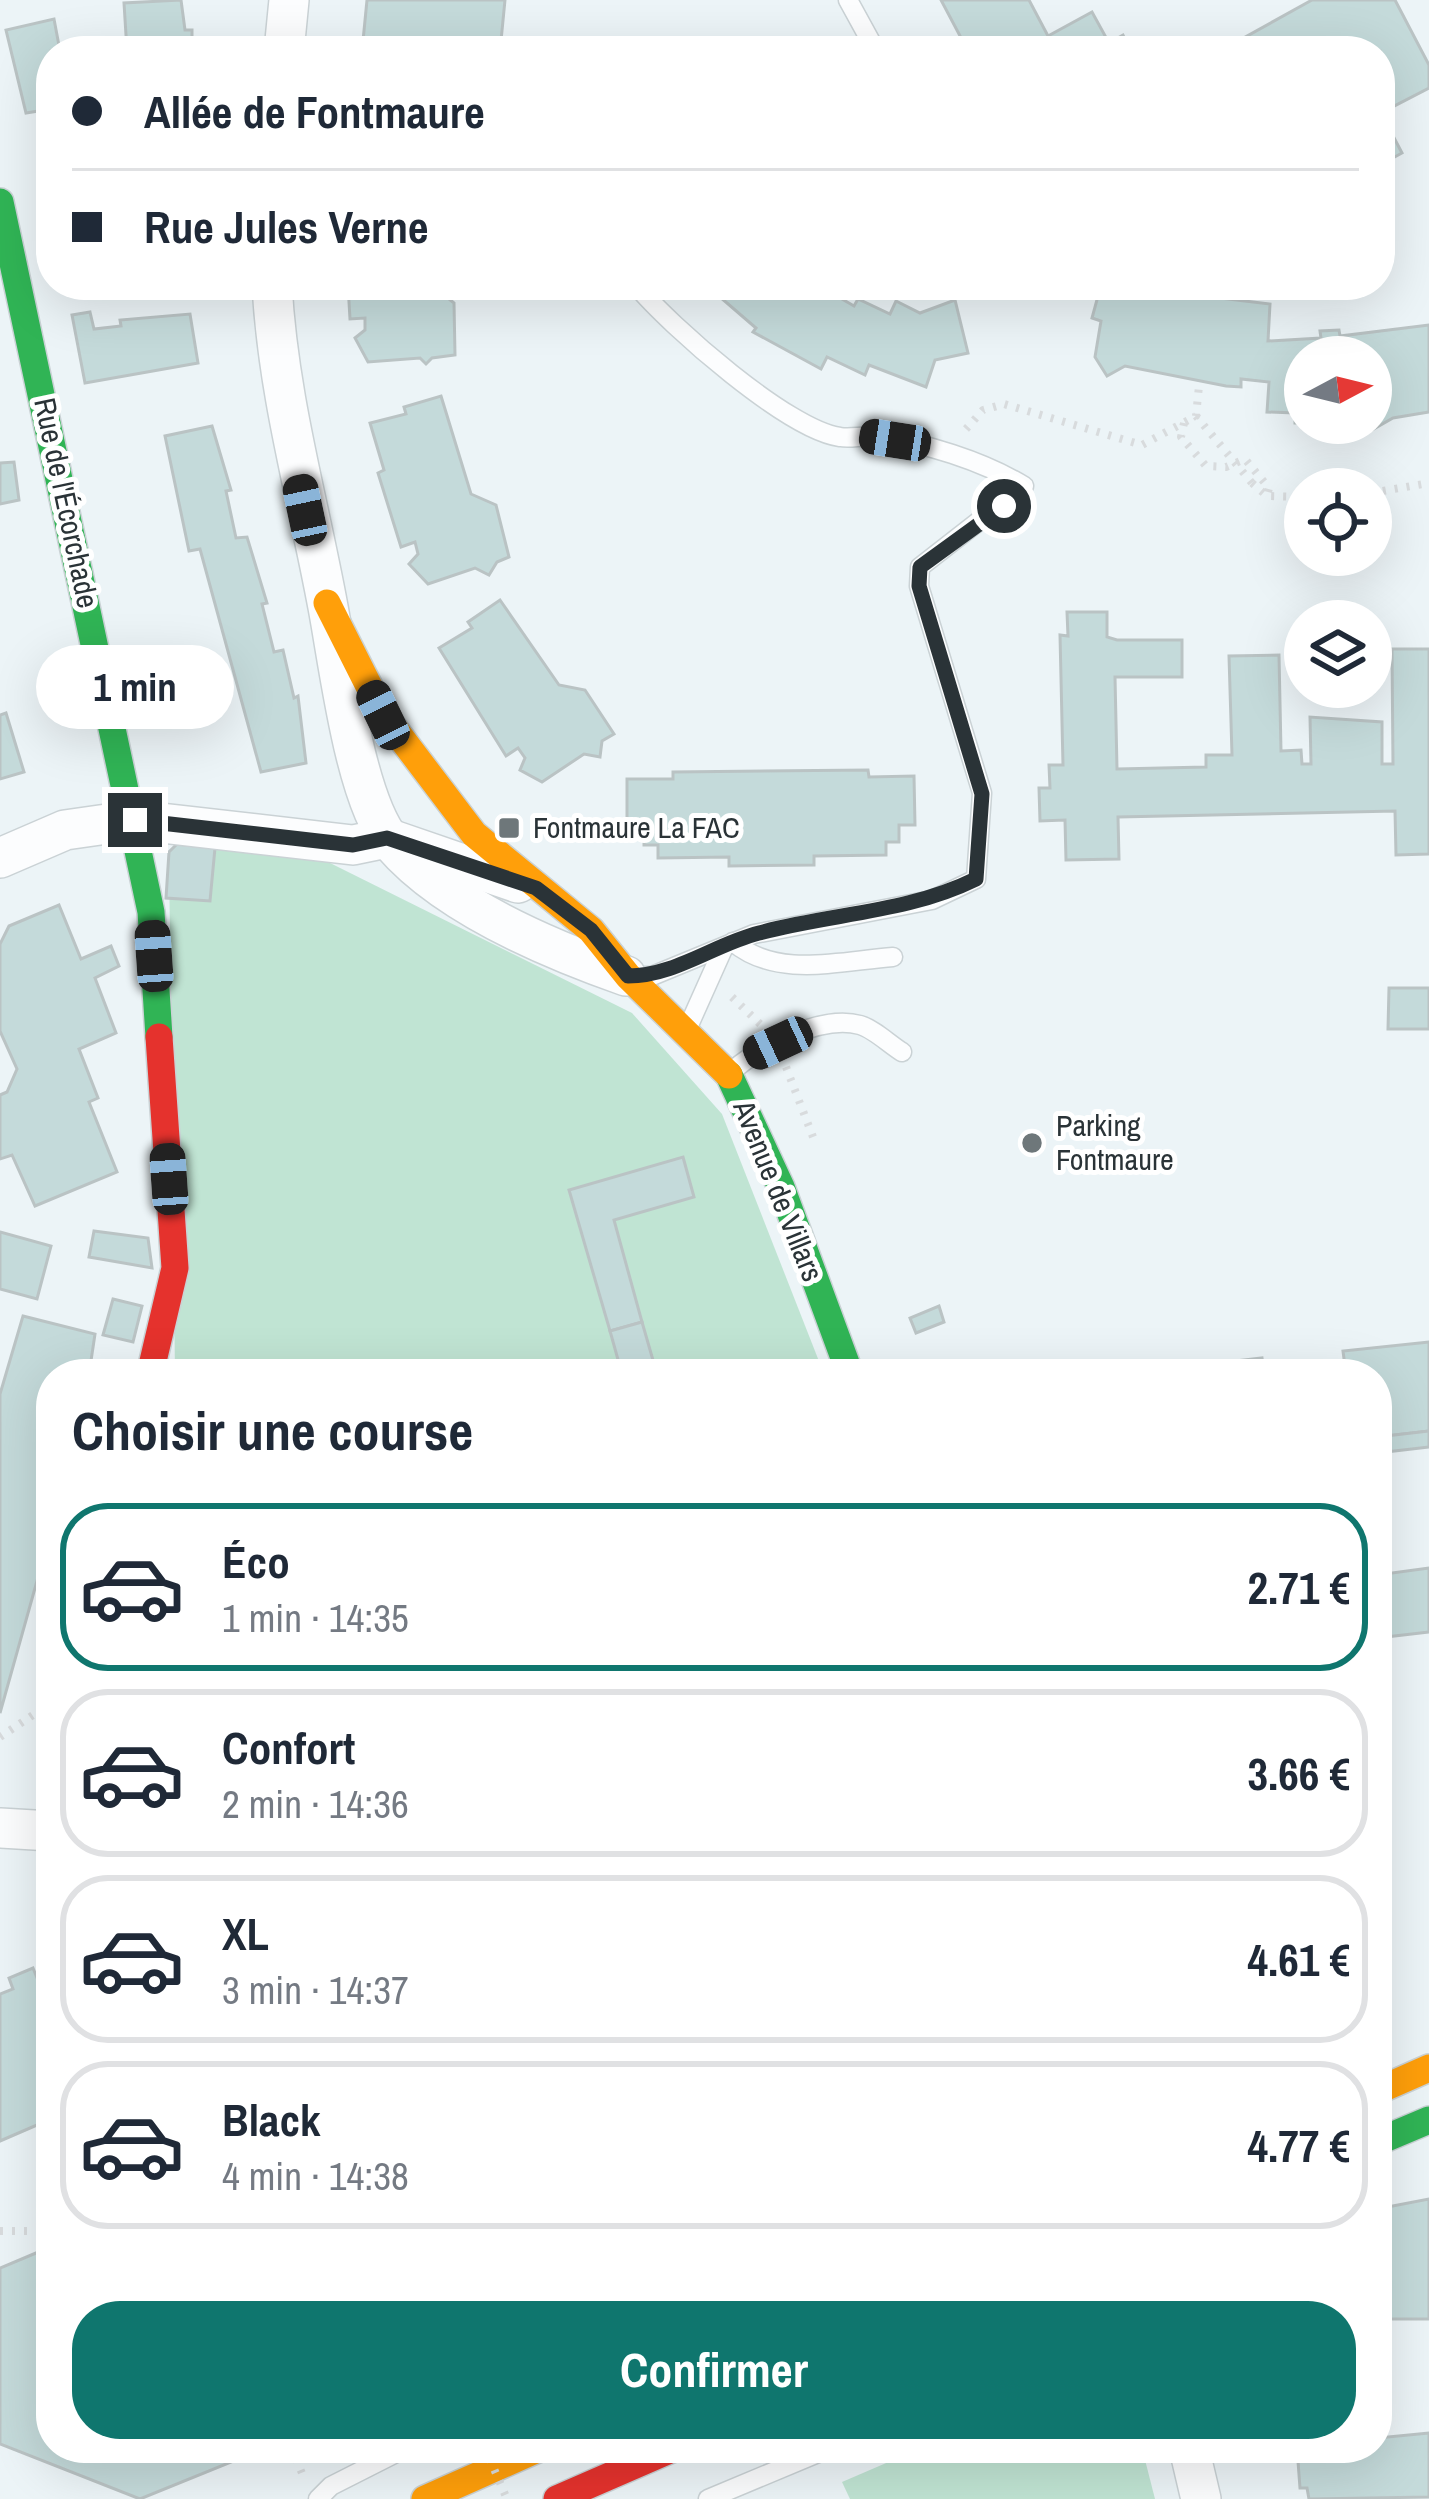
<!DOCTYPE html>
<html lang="fr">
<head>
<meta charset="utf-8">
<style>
  body { margin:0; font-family:"Archivo Narrow",sans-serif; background:#f2f2f3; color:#1f2937; height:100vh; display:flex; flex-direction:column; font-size:45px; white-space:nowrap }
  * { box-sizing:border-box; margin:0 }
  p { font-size:39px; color:#747a83 }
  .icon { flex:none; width:66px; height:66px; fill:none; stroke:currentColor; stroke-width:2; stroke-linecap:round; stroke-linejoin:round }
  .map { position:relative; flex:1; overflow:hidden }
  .drawer { position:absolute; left:36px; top:1359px; width:1356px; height:1104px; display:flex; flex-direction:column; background:#fff; border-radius:48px; box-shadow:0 12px 48px #0002 }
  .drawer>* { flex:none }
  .hud { position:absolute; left:36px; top:36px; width:1359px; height:264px; border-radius:48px; box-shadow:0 12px 48px #0002; display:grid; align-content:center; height:264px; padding:0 36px; background:#fff }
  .needle { width:78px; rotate:83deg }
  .buttons { position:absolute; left:1284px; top:336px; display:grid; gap:24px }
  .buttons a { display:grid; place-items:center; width:108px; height:108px; border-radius:50%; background:#fff; box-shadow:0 12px 48px #0002; font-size:60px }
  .end { position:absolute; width:54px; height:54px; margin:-27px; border:15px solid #2a3337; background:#fff; box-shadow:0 0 0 6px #fff }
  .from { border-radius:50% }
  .bubble { position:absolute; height:84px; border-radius:42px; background:#fff; box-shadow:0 12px 48px #0002; font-size:39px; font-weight:700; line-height:84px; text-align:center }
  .car { position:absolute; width:36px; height:72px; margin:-36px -18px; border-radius:15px; box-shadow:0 0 9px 3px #0007; background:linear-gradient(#222 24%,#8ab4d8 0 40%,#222 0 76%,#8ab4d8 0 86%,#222 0) }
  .hud b { display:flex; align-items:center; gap:42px; height:114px; font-size:45px }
  .hud b+b { border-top:3px solid #e0e1e3 }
  .hud i { width:30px; height:30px; background:#1f2937 }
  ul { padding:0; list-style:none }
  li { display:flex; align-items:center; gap:36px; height:168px; margin:0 24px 18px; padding:0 12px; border:6px solid #e0e1e3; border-radius:48px }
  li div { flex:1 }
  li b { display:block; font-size:45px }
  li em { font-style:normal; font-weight:700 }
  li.current { border-color:#0f766e }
  li>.icon { width:108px; height:108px; stroke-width:1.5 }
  h2 { padding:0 36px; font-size:54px; line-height:144px }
  .button { display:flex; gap:24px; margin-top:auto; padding:24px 36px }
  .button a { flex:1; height:138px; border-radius:48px; background:#0f766e; color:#fff; font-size:48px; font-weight:700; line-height:138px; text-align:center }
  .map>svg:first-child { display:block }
  .green { fill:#c0e4d3 }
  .building { fill:#c4dada; stroke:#bac3c4; stroke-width:3 }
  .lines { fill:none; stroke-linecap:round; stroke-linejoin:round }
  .lane-casing { stroke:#cad2d5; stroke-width:21 }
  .street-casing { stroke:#cad2d5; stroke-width:42 }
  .fast-casing { stroke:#cad2d5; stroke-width:30 }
  .slow-casing { stroke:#cad2d5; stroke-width:30 }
  .jam-casing { stroke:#cad2d5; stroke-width:30 }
  .path { stroke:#d8dbdd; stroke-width:8; stroke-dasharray:3 9; stroke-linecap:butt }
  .lane { stroke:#fcfdfe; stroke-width:18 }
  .street { stroke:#fcfdfe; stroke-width:39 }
  .fast { stroke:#30b455; stroke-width:27 }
  .slow { stroke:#ff9f0a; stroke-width:27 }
  .jam { stroke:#e5322d; stroke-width:27 }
  .path-bridge { stroke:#d8dbdd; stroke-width:8; stroke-dasharray:3 9; stroke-linecap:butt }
  .route { stroke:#2a3337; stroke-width:15 }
  .poi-dot { fill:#6e777a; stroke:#fff; stroke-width:4.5 }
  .labels { text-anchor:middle; stroke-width:10; stroke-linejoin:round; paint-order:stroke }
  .street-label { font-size:30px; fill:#2a3337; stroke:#fff }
  .poi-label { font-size:30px; fill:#2a3337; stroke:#fff; text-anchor:start }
</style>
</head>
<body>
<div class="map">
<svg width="1429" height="2499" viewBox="0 0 1429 2499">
  <rect width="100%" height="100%" fill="#ecf4f7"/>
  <g class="green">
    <polygon points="177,844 322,859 632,1013 722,1114 824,1374 175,1374 169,852"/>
    <polygon points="921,2448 1142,2448 1155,2499 850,2499 842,2482"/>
  </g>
  <g class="building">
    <polygon points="181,0 185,30 192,30 192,51 127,51 124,3"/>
    <polygon points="367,0 505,0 500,51 362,51"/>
    <polygon points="941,0 1029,0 1048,36 1092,12 1109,43 1123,35 1131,51 968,51"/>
    <polygon points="1312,0 1395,0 1429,65 1429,88 1381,113 1402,153 1380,165 1380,51 1220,51"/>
    <polygon points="54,19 60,51 51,51 51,109 26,113 6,30"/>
    <polygon points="348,285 432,285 454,303 455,355 432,358 426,364 420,358 368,362 355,338 365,330 365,318 350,319"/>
    <polygon points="818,285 854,306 858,299 890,314 896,301 920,313 955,300 968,353 935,360 926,387 869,365 865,375 827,357 821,369 753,332 756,328 706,285"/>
    <polygon points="1101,285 1154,285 1193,295 1195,289 1212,297 1270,304 1268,341 1321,338 1320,331 1339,330 1340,336 1429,325 1429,412 1393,418 1372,430 1347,426 1371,423 1371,357 1305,357 1308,423 1295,423 1295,413 1267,412 1269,382 1241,379 1241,387 1226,386 1125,366 1107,376 1095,357 1101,321 1092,318"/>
    <polygon points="90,312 94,329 121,326 120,320 190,314 198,363 85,383 72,315"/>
    <polygon points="441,396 471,494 496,505 509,557 497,562 489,575 475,568 428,584 409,564 418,554 415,542 401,547 378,473 384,470 370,423 406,414 404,407"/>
    <polygon points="212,426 231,490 226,491 236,538 247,537 267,603 262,604 274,652 283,650 294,698 298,696 306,763 261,772 200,549 189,551 165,436"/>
    <polygon points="14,462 19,500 0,504 0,463"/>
    <polygon points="500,600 559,685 585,690 614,734 602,741 600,757 584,754 542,782 520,770 525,758 518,748 506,756 439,648 472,628 468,622"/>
    <polygon points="1067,612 1107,612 1107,637 1117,640 1182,640 1182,677 1115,677 1117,769 1206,767 1206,755 1232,755 1229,656 1279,655 1281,751 1301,750 1302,764 1311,764 1310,717 1382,722 1382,764 1393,764 1392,649 1429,649 1429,854 1396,855 1395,811 1118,817 1119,859 1066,860 1065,820 1040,821 1039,788 1050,788 1049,765 1063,765 1060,635 1068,636"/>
    <polygon points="6,713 24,772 0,779 0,715"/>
    <polygon points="868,770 869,777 914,776 915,825 899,825 899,842 886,842 886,855 814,856 814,865 729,866 729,857 658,858 658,845 644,845 644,828 627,828 627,779 673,779 673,772"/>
    <polygon points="177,844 215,848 210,901 166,898 169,852"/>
    <polygon points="59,905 81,959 111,946 119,966 95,978 116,1033 79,1049 98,1098 89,1102 117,1172 35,1206 12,1155 0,1159 0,1095 7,1092 17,1069 0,1031 0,944 9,926"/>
    <polygon points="1389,988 1429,988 1429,1029 1388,1029"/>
    <polygon points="683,1157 694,1197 614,1220 642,1322 610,1331 569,1190"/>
    <polygon points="94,1231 148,1238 152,1268 89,1257"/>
    <polygon points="0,1232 51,1246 37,1299 0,1289"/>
    <polygon points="113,1299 142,1306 133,1342 103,1335"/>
    <polygon points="939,1306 944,1322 916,1333 910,1318"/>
    <polygon points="23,1316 95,1334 89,1374 51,1374 51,1531 0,1713 0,1394"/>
    <polygon points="642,1322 657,1374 622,1374 610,1331"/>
    <polygon points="1429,1342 1429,1431 1377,1437 1377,1374 1346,1374 1343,1351"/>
    <polygon points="1262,1358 1264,1374 1166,1374 1166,1369"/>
    <polygon points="1429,1431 1429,1447 1377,1453 1377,1437"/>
    <polygon points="1429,1568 1429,1632 1377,1638 1377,1575"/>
    <polygon points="33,1968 51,2012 51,2119 0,2141 0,1994 13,1989 9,1978"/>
    <polygon points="1429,2199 1429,2319 1377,2319 1377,2209"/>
    <polygon points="36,2253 51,2260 51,2448 258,2451 140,2499 0,2444 0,2268"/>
    <polygon points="1429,2433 1429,2497 1309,2499 1307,2488 1300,2488 1297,2448 1377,2448 1377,2438"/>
  </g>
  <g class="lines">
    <g class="lane-casing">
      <g id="lane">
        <polyline points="848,0 876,51"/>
        <path d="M 636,285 C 670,326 788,430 840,437 C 851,439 864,435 876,437 C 923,442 983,461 1024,486 L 920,567 L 919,586 L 982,793 L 976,879 L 932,900 L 754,934 L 652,976 L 639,976"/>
        <path d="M 733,942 C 777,979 840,961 893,957"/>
        <polyline points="689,1025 723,949"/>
        <path d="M 732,1071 C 760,1047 821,1014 860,1025 C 874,1029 889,1044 902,1052"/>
        <polyline points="318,2499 331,2486 406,2448"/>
        <polyline points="708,2499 830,2448"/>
      </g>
    </g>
    <g class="street-casing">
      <g id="street">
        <polyline points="284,51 289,0"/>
        <path d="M 272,285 C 278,396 308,499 328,607 C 339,665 355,800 392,843 C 445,905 549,949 626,976"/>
        <polyline points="0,858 65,830 135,820 353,845 387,838 518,883"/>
        <polyline points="0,1828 51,1831"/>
        <polyline points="1189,2448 1201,2499"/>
      </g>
    </g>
    <g class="fast-casing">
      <g id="fast">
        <polyline points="0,202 151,912 159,1037"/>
        <polyline points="729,1075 781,1187 850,1374"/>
        <polyline points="1377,2142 1429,2120"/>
      </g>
    </g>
    <g class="slow-casing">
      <g id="slow">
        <polyline points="327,603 383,714 474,834 591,930 628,976 729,1075"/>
        <polyline points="1377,2091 1429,2068"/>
        <polyline points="425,2499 540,2448"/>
      </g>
    </g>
    <g class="jam-casing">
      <g id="jam">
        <polyline points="150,1374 175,1268 159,1037"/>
        <polyline points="557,2499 674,2448"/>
      </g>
    </g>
    <g class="path">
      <polyline points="1184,423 1181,437 1206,466 1226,467 1245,459 1269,488 1267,496"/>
      <polyline points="966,429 983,410 1004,404 1142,445 1196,416 1199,386"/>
      <polyline points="1252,483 1267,496 1305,497"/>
      <polyline points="1371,493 1429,483"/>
      <polyline points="732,997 760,1024"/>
      <polyline points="786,1067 813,1137"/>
      <polyline points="0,1737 51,1703"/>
      <polyline points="0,2231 51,2231"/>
      <polyline points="291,2448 305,2480"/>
    </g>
    <use href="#lane" class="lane"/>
    <use href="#street" class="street"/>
    <use href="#fast" class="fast"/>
    <use href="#slow" class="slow"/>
    <use href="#jam" class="jam"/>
    <g class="path-bridge">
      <polyline points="1196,416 1252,483"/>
      <polyline points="485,2448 507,2499"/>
    </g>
  </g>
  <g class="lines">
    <path class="route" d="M 135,820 L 353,845 L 387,838 L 536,888 L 591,930 L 628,976 C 675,976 715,944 759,933 C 833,913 907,913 976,879 L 982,794 L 919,586 L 920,567 L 1004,506"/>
  </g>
  <g class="poi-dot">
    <rect x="497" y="816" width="24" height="24" rx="6"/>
    <circle cx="1032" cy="1143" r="12"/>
  </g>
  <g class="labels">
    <g class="street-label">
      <text transform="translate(66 503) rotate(78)" y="10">Rue de l'Écorchade</text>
      <text transform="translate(778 1191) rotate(68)" y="10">Avenue de Villars</text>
    </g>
    <g class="poi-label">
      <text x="533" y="838">Fontmaure La FAC</text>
      <text x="1056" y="1136">Parking<tspan x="1056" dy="34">Fontmaure</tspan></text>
    </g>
  </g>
</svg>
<div class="buttons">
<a><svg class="needle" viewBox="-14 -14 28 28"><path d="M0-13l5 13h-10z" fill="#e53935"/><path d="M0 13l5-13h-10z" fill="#747a83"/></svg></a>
<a><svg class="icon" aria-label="locate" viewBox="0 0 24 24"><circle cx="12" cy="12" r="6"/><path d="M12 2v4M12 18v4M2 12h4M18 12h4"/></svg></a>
<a><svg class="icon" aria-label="layers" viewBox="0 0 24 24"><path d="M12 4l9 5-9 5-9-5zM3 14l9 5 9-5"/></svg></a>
</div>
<i class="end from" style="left:1004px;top:506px"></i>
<i class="end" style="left:135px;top:820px"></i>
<div class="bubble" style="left:36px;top:645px;width:198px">1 min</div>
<i class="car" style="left:895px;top:440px;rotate:279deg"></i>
<i class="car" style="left:305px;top:510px;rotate:348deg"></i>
<i class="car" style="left:383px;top:715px;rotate:334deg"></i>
<i class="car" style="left:154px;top:956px;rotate:356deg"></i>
<i class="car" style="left:778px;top:1043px;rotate:245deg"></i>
<i class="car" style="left:169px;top:1179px;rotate:356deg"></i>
<div class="hud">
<b><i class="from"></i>Allée de Fontmaure</b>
<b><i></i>Rue Jules Verne</b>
</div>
<section class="drawer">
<h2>Choisir une course</h2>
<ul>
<li class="current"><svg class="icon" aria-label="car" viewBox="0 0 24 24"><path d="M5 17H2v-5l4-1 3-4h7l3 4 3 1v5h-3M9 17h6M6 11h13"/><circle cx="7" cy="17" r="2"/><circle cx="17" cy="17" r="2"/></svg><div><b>Éco</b><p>1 min · 14:35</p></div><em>2.71 €</em></li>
<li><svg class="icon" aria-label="car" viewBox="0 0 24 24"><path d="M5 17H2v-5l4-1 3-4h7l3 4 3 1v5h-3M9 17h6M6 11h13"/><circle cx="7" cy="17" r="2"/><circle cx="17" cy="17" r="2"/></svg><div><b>Confort</b><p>2 min · 14:36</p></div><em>3.66 €</em></li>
<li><svg class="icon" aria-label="car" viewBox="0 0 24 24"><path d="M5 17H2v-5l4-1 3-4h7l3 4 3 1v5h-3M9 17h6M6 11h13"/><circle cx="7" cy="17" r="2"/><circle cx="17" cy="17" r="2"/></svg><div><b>XL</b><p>3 min · 14:37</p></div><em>4.61 €</em></li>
<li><svg class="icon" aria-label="car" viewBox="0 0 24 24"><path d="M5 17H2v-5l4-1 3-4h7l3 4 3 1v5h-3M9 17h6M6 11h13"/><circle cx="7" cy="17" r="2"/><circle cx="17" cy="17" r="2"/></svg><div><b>Black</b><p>4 min · 14:38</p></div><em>4.77 €</em></li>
</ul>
<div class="button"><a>Confirmer</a></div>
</section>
</div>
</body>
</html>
